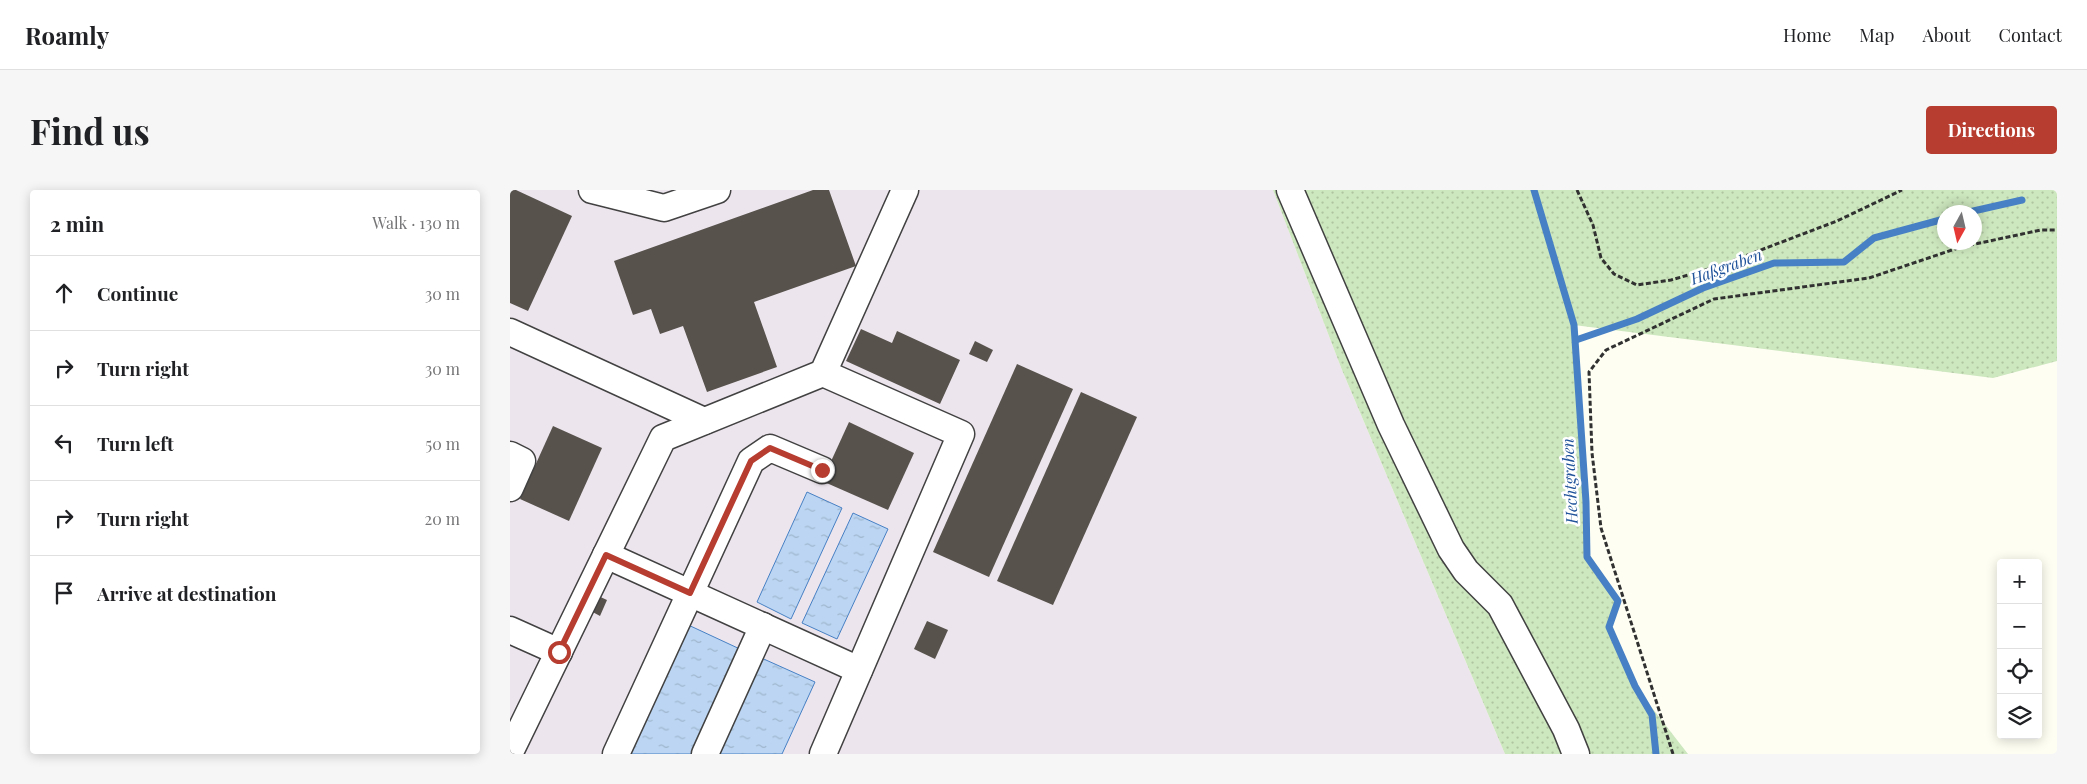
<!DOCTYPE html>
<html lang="en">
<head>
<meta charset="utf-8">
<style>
	body { margin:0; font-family:"Playfair Display",serif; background:#f6f6f6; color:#202124 }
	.controls { position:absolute; right:15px; bottom:15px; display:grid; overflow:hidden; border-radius:5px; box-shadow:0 2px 12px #0003 }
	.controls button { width:45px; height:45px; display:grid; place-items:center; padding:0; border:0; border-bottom:1px solid #e0e0e0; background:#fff; color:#202124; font:25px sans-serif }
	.compass { position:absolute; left:1427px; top:15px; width:45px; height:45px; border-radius:50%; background:#fff; box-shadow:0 2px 12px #0003; rotate:188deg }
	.stop { position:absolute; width:15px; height:15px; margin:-11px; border:4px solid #b73d30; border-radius:50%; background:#fff }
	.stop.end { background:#b73d30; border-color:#fff; box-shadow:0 1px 5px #0008 }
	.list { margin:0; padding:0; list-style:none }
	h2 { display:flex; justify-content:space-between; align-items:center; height:65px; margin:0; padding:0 20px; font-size:21px }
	h2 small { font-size:16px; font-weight:400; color:#757577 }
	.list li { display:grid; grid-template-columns:32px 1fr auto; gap:15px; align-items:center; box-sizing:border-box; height:75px; padding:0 20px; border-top:1px solid #e0e0e0 }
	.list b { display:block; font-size:19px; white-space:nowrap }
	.list em { font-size:16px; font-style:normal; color:#757577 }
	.icon { flex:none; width:28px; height:28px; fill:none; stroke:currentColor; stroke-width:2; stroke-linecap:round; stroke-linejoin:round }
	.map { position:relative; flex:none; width:1547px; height:564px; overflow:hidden; border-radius:5px }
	header { display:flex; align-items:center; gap:30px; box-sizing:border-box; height:70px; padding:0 25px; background:#fff; border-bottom:1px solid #e0e0e0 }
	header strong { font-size:24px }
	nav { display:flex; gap:28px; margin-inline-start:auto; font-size:18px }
	.intro { display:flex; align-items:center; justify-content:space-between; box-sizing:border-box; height:120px; padding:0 30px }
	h1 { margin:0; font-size:35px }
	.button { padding:12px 22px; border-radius:5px; background:#b73d30; color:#fff; font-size:18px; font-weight:700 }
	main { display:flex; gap:30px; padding:0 30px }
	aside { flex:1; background:#fff; border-radius:5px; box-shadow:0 2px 12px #0003 }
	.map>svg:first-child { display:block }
	.industrial { fill:#ede5ed }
	.grass { fill:url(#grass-dots); fill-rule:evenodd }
	.water { fill:url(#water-ripples); stroke:#4780c4 }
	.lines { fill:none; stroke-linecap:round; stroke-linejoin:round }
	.stream { stroke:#4780c4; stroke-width:7 }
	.building { fill:#57524c }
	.minor-casing { stroke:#424242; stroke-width:29 }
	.path { stroke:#313131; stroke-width:3; stroke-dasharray:5 2.5; stroke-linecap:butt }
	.minor { stroke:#fff; stroke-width:26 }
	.route { stroke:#b73d30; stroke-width:6 }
	.labels { text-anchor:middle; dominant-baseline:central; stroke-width:5; stroke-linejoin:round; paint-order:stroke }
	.water-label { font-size:16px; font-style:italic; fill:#20539a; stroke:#fff }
</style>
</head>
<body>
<header>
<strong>Roamly</strong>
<nav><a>Home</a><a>Map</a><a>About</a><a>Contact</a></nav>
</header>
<div class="intro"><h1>Find us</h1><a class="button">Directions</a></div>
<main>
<aside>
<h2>2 min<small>Walk · 130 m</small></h2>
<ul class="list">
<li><svg class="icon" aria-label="ahead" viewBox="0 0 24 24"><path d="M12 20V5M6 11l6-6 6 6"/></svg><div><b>Continue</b></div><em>30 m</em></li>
<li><svg class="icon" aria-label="right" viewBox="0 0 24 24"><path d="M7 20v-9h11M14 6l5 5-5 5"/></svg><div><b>Turn right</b></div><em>30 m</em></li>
<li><svg class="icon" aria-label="left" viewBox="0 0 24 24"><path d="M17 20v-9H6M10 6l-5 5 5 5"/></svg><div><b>Turn left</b></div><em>50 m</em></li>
<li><svg class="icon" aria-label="right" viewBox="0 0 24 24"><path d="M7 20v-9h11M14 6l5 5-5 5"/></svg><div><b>Turn right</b></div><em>20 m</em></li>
<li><svg class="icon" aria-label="arrive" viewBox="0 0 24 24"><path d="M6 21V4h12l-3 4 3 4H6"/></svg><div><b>Arrive at destination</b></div></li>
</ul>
</aside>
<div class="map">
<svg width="1547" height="564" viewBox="0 0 1547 564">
	<defs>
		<pattern id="grass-dots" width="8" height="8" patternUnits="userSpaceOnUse" patternTransform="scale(1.25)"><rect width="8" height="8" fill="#cde7be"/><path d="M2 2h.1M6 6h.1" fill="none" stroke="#afc5a2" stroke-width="1.8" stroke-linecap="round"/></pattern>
		<pattern id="water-ripples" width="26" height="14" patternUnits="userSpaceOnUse" patternTransform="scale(1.25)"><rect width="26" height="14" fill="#bbd5f2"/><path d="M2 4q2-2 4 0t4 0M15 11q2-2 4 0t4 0" fill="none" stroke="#a0b6ce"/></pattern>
	</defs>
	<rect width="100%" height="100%" fill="#fefef3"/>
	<path class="industrial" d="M 0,0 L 763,0 L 832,180 L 995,564 L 0,564 Z"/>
	<path class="grass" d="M 763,0 L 1547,0 L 1547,171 L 1483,188 L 1064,135 L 1076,312 L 1077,367 L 1108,411 L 1099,437 L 1125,496 L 1178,564 L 995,564 L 832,180 ZM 1434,22 L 1464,22 L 1464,52 L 1434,52 Z"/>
	<g class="water">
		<path d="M 297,302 L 332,318 L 281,429 L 247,412 Z"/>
		<path d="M 343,323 L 378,339 L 327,449 L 292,433 Z"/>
		<path d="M 174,433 L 232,460 L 184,564 L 113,564 Z"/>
		<path d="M 247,466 L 305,492 L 272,564 L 201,564 Z"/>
	</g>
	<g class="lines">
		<g class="stream">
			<path d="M 1024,0 L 1064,135 L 1076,312 L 1077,367 L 1108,411 L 1099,437 L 1125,496 L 1142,525 L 1146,564"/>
			<path d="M 1459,22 L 1512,10"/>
			<path d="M 1066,150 L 1127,129 L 1193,98 L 1264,73 L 1334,72 L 1364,48 L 1434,29"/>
		</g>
	</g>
	<g class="building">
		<path d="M 0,0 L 6,0 L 62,26 L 18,121 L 0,113 Z"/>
		<path d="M 303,0 L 319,0 L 346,76 L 244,112 L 267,177 L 197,202 L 173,136 L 150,144 L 141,119 L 123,125 L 104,71 Z"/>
		<path d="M 351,139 L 382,153 L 387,141 L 450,170 L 430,214 L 336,171 Z"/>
		<path d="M 465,151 L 483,160 L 477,172 L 459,164 Z"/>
		<path d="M 507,174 L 563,199 L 479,387 L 423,362 Z"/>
		<path d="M 571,202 L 627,227 L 543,415 L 487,391 Z"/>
		<path d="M 339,232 L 404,263 L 378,320 L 312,291 Z"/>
		<path d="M 43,236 L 92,258 L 59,331 L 10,309 Z"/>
		<path d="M 86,405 L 97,410 L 90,426 L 79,420 Z"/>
		<path d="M 417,431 L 438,440 L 425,469 L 404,459 Z"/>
	</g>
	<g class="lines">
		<defs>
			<g id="minor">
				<path d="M 82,0 L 154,18 L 207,0"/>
				<path d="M 780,0 L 881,235 L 941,359 L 956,381 L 990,415 L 1056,539 L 1066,564"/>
				<path d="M 0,142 L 194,231"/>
				<path d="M 0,265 L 12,271 L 0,298"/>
				<path d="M 96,365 L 349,480"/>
				<path d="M 0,440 L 49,462"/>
				<path d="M 0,562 L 153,248 L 313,183 L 395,0"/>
				<path d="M 106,564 L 241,271 L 260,258 L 312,280"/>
				<path d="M 195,564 L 253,436"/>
				<path d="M 313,564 L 451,244 L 313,183"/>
			</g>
		</defs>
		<use href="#minor" class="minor-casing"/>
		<g class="path">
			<path d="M 1067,0 L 1083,35 L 1091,68 L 1104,84 L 1127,95 L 1161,90 L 1206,77 L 1327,31 L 1392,0"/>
			<path d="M 1163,564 L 1091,338 L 1082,263 L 1079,182 L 1096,160 L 1204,109 L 1359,88 L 1451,57 L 1531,40 L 1547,40"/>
		</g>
		<use href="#minor" class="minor"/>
	</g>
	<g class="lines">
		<path class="route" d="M 49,462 L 96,365 L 180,403 L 241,271 L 260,258 L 312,280"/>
	</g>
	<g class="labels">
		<g class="water-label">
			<text transform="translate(1216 76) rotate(-20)">Haßgraben</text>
			<text transform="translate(1059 291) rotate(-93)">Hechtgraben</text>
		</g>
	</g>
</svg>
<div class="controls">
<button>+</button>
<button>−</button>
<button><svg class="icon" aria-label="locate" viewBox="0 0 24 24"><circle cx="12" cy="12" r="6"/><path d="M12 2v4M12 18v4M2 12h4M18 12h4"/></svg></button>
<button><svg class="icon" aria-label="layers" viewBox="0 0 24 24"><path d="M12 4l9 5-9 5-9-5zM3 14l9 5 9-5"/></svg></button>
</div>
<svg class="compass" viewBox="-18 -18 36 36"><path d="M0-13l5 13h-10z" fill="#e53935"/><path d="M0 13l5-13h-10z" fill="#757577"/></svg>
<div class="stop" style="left:49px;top:462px"></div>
<div class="stop end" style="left:312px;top:280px"></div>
</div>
</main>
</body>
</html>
